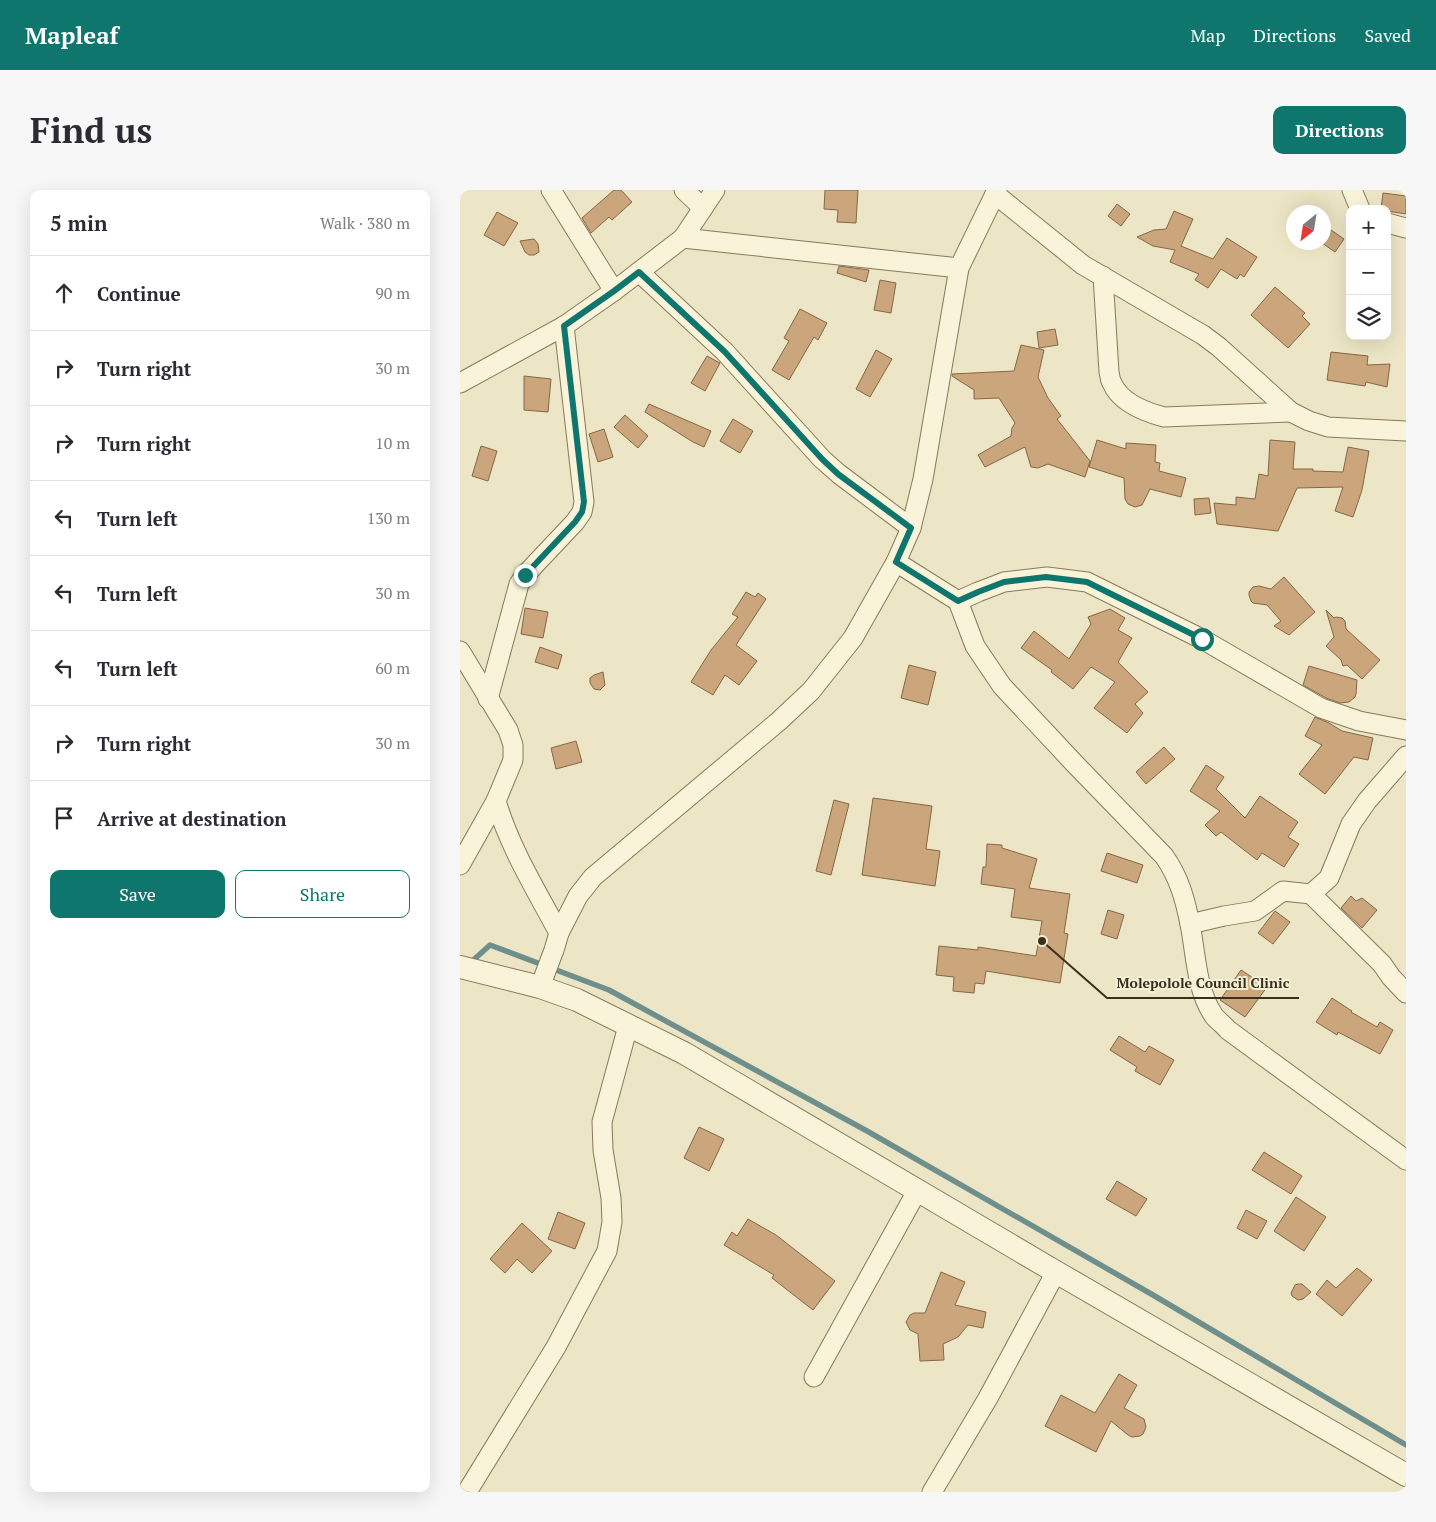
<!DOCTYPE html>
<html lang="en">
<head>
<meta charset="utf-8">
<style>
	body { margin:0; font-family:"PT Serif",serif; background:#f7f7f7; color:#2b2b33 }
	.controls { position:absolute; right:15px; top:15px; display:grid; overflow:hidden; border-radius:10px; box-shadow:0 5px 20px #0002 }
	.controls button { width:45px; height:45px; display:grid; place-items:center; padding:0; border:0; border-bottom:1px solid #e1e1e2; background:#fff; color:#2b2b33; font:25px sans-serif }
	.compass { position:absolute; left:826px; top:15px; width:45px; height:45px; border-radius:50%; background:#fff; box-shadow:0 5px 20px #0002; rotate:210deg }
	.stop { position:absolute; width:15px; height:15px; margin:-11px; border:4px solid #0f766e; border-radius:50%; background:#fff }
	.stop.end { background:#0f766e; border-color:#fff; box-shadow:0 1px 5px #0008 }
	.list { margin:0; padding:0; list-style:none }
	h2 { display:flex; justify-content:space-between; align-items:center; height:65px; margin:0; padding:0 20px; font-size:21px }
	h2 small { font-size:16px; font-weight:400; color:#7c7c81 }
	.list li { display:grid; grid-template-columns:32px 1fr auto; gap:15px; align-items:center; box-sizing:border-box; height:75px; padding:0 20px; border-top:1px solid #e1e1e2 }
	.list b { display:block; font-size:19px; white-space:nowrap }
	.list em { font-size:16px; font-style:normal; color:#7c7c81 }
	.actions { display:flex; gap:10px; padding:15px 20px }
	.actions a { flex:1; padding:11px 0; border:1px solid #0f766e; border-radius:10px; text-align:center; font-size:18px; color:#0f766e }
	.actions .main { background:#0f766e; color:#fff }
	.icon { flex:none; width:28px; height:28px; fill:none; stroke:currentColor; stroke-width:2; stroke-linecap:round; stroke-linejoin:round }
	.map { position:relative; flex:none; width:946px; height:1302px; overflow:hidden; border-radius:10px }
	header { display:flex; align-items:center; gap:30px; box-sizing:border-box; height:70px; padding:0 25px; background:#0f766e; color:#fff }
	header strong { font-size:24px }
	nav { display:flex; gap:28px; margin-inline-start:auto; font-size:18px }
	.intro { display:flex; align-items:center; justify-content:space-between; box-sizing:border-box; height:120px; padding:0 30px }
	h1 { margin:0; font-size:35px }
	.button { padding:12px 22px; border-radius:10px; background:#0f766e; color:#fff; font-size:18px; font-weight:700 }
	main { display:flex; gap:30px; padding:0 30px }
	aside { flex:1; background:#fff; border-radius:10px; box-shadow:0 5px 20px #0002 }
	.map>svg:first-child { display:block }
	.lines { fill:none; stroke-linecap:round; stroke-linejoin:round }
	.stream { stroke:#6e8f8b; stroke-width:5.5 }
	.building { fill:#cba67d; stroke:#876642 }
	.minor-casing { stroke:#88795c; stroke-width:21 }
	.tertiary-casing { stroke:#88795c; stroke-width:24 }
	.minor { stroke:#f8f3d9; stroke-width:19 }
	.tertiary { stroke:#f8f3d9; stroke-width:22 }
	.route { stroke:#0f766e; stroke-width:6 }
	.leader { fill:none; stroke:#392f1f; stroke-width:2 }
	.callout-dot { fill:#392f1f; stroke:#f5f0d5; stroke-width:2 }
	.callout-label { font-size:14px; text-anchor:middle; font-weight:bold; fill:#392f1f; stroke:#f5f0d5; stroke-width:4; stroke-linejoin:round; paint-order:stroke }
</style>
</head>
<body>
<header>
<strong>Mapleaf</strong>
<nav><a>Map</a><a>Directions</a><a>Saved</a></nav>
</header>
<div class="intro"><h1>Find us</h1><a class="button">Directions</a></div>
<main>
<aside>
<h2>5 min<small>Walk · 380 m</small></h2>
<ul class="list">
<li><svg class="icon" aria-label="ahead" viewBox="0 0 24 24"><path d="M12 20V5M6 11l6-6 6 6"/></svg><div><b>Continue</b></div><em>90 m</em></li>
<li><svg class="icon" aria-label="right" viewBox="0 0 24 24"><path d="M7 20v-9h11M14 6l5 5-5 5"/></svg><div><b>Turn right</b></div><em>30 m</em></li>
<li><svg class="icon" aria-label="right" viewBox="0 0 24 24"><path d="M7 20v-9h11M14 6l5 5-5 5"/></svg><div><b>Turn right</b></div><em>10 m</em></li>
<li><svg class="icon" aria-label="left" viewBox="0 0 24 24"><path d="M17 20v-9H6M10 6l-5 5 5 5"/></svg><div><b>Turn left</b></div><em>130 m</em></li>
<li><svg class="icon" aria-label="left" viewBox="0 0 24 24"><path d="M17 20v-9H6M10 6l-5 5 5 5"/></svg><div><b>Turn left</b></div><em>30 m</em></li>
<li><svg class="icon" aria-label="left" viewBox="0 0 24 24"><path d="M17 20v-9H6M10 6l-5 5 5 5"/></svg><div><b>Turn left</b></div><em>60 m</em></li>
<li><svg class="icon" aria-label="right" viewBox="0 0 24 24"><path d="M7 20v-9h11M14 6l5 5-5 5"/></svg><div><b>Turn right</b></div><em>30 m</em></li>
<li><svg class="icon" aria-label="arrive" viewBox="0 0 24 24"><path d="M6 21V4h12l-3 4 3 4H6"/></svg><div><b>Arrive at destination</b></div></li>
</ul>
<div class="actions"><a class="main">Save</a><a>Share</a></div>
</aside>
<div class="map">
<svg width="946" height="1302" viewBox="0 0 946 1302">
	<rect width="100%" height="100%" fill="#ede6c6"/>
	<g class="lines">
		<path class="stream" d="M 9,774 L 30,755 L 149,800 L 407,941 L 693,1105 L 946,1255"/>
	</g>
	<g class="building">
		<path d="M 154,0 L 161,0 L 172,12 L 152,30 L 149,27 L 131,43 L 122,28 Z"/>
		<path d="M 365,0 L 398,0 L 396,33 L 377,32 L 378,20 L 364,19 Z"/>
		<path d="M 923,3 L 946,6 L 946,24 L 927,21 L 927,19 L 921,19 Z"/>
		<path d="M 657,14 L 670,24 L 661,36 L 648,26 Z"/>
		<path d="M 714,21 L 733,29 L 721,56 L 753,69 L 767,48 L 797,67 L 784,87 L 780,84 L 777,89 L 761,79 L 748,98 L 735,90 L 739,84 L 710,72 L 715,60 L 693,56 L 677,47 L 694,40 L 706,39 Z"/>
		<path d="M 37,22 L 58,33 L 44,56 L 24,45 Z"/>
		<path d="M 871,40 L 884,49 L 875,62 L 862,53 Z"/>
		<path d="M 74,49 L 78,54 L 79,62 L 74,65 L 69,65 L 65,62 L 60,51 Z"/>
		<path d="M 379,76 L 409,80 L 406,92 L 377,83 Z"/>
		<path d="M 420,90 L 436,93 L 431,123 L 414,120 Z"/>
		<path d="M 815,97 L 845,123 L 842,126 L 850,134 L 828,158 L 791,125 Z"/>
		<path d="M 340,119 L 367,133 L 358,150 L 354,147 L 329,190 L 312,180 L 329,151 L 324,148 Z"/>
		<path d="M 595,139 L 598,155 L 579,158 L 577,142 Z"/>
		<path d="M 561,155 L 584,160 L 578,187 L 588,208 L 601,226 L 597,229 L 630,271 L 625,287 L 588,274 L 578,278 L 571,277 L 565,257 L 525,277 L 518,265 L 551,246 L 552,238 L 555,233 L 539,208 L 514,209 L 514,200 L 492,186 L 492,184 L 554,181 Z"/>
		<path d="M 416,160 L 432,169 L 410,207 L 396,199 Z"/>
		<path d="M 871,162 L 908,166 L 907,175 L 930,174 L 927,197 L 906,192 L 905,196 L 867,190 Z"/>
		<path d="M 247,166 L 260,173 L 245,201 L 231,193 Z"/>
		<path d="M 64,186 L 91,189 L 88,222 L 64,220 Z"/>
		<path d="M 189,214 L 251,241 L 244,257 L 233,252 L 185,222 Z"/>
		<path d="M 165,225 L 188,246 L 178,258 L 154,237 Z"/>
		<path d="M 273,229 L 293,241 L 280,263 L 260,251 Z"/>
		<path d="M 144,239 L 153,267 L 138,272 L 129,244 Z"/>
		<path d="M 637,250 L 666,259 L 666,253 L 696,255 L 695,272 L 700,273 L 699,281 L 726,288 L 721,307 L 690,299 L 682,315 L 675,317 L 668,314 L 665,309 L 664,288 L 629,277 Z"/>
		<path d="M 810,250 L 835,252 L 833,279 L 853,279 L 853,281 L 883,282 L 888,257 L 909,261 L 902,300 L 893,327 L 875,321 L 883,297 L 837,298 L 818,341 L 757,334 L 754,313 L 776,315 L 776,307 L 795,309 L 799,284 L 808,286 Z"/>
		<path d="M 21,256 L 37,261 L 28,291 L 12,286 Z"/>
		<path d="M 749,308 L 751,323 L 735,325 L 734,309 Z"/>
		<path d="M 824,387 L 855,422 L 829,445 L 814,436 L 821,431 L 807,415 L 793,413 L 791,411 L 789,405 L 789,402 L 793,397 L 799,396 L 811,399 Z"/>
		<path d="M 286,402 L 295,407 L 298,403 L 306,409 L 276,455 L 297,471 L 279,495 L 265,485 L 253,505 L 231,492 L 251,460 L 278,427 L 272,424 Z"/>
		<path d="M 65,418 L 88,422 L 83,448 L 61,444 Z"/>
		<path d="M 650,419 L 665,428 L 658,440 L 672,448 L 658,472 L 688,502 L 675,514 L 683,523 L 667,543 L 634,518 L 655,492 L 631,477 L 613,499 L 591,482 L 592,480 L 561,458 L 574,441 L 609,469 L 631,434 L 628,427 Z"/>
		<path d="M 866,420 L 874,428 L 876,427 L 882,428 L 885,431 L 886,439 L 920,470 L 902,489 L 887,475 L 883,476 L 881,470 L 866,456 L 874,447 Z"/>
		<path d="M 80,457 L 102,465 L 98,479 L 75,472 Z"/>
		<path d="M 449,475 L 476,482 L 468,515 L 441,508 Z"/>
		<path d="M 849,476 L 897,490 L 896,504 L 895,507 L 889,512 L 880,513 L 866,508 L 843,495 Z"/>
		<path d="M 143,482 L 145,495 L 140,500 L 134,499 L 130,493 L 130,488 L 134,485 Z"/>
		<path d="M 855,527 L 869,533 L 882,541 L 913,548 L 908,570 L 894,567 L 865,604 L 839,584 L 862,555 L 845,546 Z"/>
		<path d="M 116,551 L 122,572 L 96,579 L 91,558 Z"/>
		<path d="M 704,557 L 715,569 L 686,594 L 676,582 Z"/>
		<path d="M 746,575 L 764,587 L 756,599 L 785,628 L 800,606 L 838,632 L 828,647 L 839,654 L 824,677 L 802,663 L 797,670 L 761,642 L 756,646 L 745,635 L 760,621 L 730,601 Z"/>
		<path d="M 413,608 L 472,616 L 466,659 L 480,661 L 475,696 L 402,685 Z"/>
		<path d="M 374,610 L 389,614 L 371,685 L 356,681 Z"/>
		<path d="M 527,654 L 542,655 L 542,658 L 577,669 L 569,698 L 610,704 L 604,743 L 608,744 L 600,793 L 526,781 L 524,794 L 515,793 L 514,803 L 493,801 L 494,787 L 476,785 L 479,756 L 518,760 L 518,757 L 576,766 L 582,731 L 551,727 L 555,699 L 521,694 L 523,677 L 526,677 Z"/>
		<path d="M 647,663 L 683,675 L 677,693 L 641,681 Z"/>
		<path d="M 891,706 L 896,711 L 902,708 L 917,720 L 902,738 L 881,718 Z"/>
		<path d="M 648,720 L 664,725 L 657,749 L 641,744 Z"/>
		<path d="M 815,721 L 830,732 L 813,754 L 798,743 Z"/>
		<path d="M 781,780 L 807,797 L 785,827 L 760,810 Z"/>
		<path d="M 872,808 L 892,821 L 891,822 L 917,837 L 920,832 L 933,840 L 920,864 L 878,842 L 877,845 L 856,832 Z"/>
		<path d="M 659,846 L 685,862 L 689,856 L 714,870 L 700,895 L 675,881 L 677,877 L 650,860 Z"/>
		<path d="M 239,937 L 264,949 L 249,981 L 224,968 Z"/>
		<path d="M 804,962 L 842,986 L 831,1004 L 792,980 Z"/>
		<path d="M 657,991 L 687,1009 L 676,1026 L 646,1009 Z"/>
		<path d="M 836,1007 L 866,1027 L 844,1061 L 814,1041 Z"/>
		<path d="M 786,1020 L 807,1031 L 797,1049 L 777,1038 Z"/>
		<path d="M 98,1022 L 125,1033 L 115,1059 L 88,1049 Z"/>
		<path d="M 288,1029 L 316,1045 L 375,1091 L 353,1120 L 312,1088 L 314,1085 L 264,1055 L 272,1042 L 277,1046 Z"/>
		<path d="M 62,1033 L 92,1061 L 72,1083 L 57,1069 L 45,1083 L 30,1069 Z"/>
		<path d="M 897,1078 L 912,1090 L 882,1126 L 856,1104 L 867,1090 L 876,1098 Z"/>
		<path d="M 481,1082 L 505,1092 L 495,1115 L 526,1122 L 523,1138 L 508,1135 L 498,1147 L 483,1154 L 484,1170 L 460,1171 L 458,1144 L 450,1140 L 446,1132 L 450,1125 L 454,1123 L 465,1123 Z"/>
		<path d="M 838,1094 L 842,1094 L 851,1102 L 843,1109 L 838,1110 L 832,1106 L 831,1103 L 835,1095 Z"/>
		<path d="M 659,1184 L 677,1195 L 664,1218 L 684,1229 L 686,1237 L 683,1244 L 680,1246 L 672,1247 L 668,1245 L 651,1231 L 636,1262 L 585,1236 L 601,1205 L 635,1223 Z"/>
	</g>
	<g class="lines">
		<defs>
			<g id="minor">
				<path d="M 91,0 L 154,101"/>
				<path d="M 224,0 L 243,18"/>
				<path d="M 892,0 L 900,19"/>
				<path d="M 535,4 L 623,75 L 743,145 L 759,157 L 831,222 L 849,231 L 868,237 L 946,241"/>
				<path d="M 927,33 L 946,38"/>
				<path d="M 223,48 L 255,0"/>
				<path d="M 179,82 L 265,162 L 362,269 L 379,284 L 451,338"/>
				<path d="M 643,86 L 649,182 C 650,186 650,190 652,193 C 660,212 685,222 704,227 L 831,222"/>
				<path d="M 0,193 L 104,136 L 154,101 L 223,48 L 499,78"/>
				<path d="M 436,372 L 498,411 L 515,456 L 542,496 L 614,573 L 704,666 C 719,687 725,709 730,734 C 736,764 736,800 754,826 C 758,831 764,835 768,840 L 946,970"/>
				<path d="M 498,411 L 518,402 L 544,392 L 587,387 L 627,392 L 742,449 L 861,518 L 899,531 L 946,540"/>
				<path d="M 0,461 L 48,540 L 53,555 L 53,570 L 36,611 C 50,658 76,700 99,743"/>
				<path d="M 28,509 L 59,394 L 65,385 L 115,332 L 122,322 L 124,312 L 104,136"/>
				<path d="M 0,675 L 36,611"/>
				<path d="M 851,704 L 922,774 L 931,787 L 946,803"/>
				<path d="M 730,734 L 764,726 L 795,721 L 823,701 L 851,704 L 869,688 L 891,634 L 907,611 L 946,566"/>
				<path d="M 80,797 L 94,760 L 99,743 L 118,706 L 133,687 L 319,531 L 351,501 L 393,448 L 436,372 L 451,338 L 463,289 L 499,78 L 537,0"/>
				<path d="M 354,1187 L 457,1001"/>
				<path d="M 7,1302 L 96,1157 L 147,1061 L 152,1032 L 151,1008 L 143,960 L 142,932 L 168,836"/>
				<path d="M 472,1302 L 528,1208 L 596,1082"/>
			</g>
			<path id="tertiary" d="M 0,777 L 80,797 L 117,810 L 224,863 L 596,1082 L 946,1285"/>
		</defs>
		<use href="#minor" class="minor-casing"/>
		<use href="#tertiary" class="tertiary-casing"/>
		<use href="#minor" class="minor"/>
		<use href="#tertiary" class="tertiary"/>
	</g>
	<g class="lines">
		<path class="route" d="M 65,385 L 115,332 L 122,322 L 124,312 L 104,136 L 154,101 L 179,82 L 265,162 L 362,269 L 378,284 L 451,338 L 436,372 L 498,411 L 518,402 L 544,392 L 586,387 L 627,392 L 742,449"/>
	</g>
	<path class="leader" d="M582 751L647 808H839"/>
	<circle class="callout-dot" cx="582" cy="751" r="5"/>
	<g class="callout-label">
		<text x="743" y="798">Molepolole Council Clinic</text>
	</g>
</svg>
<div class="controls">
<button>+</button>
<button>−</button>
<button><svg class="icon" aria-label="layers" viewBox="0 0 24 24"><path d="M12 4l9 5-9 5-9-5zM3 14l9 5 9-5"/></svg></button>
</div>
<svg class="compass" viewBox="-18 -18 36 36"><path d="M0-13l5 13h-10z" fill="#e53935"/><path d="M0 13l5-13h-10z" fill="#7c7c81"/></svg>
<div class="stop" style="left:742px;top:449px"></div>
<div class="stop end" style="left:65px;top:385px"></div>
</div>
</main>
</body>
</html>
